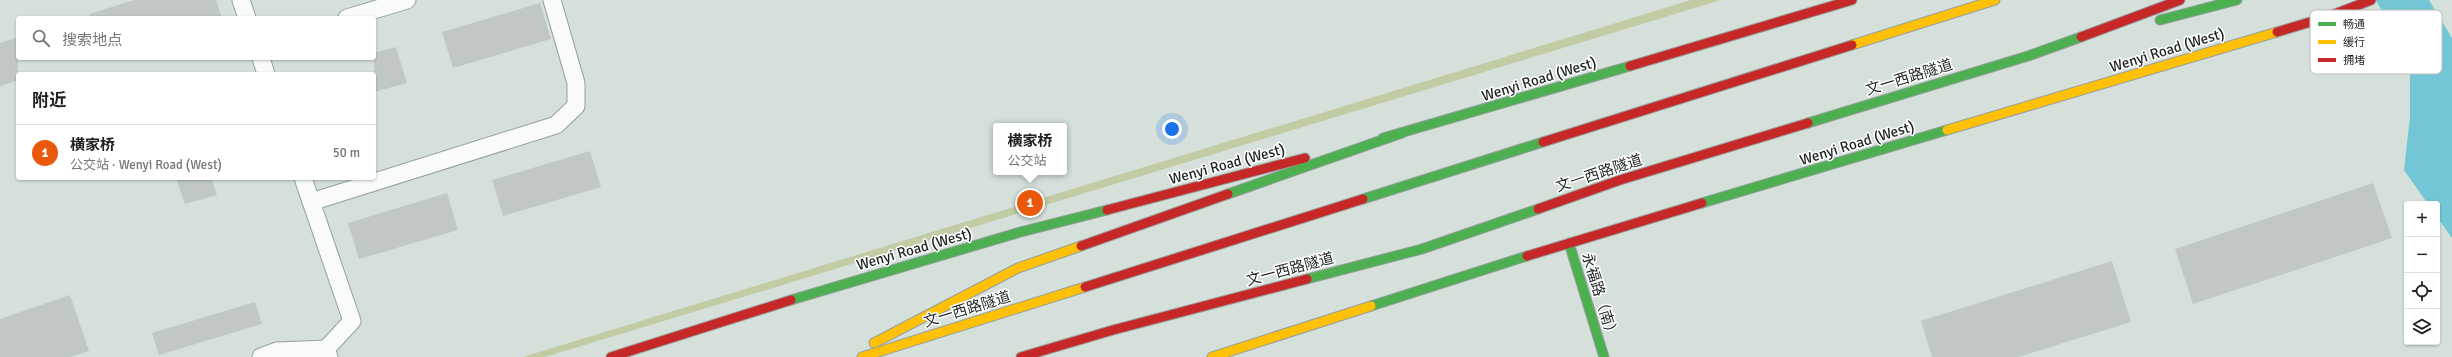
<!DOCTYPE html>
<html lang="zh">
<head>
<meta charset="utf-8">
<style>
	body { margin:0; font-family:Signika,"Noto Sans SC",sans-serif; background:#f6f6f6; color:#222 }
	.controls { position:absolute; right:12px; bottom:12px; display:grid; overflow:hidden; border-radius:4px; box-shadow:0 1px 3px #0004 }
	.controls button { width:36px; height:36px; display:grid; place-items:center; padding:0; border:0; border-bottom:1px solid #e0e0e0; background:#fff; color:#222; font:20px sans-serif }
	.you { position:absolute; left:1172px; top:129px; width:14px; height:14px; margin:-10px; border:3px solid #fff; border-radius:50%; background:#1a73e8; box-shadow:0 0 0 6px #1a73e833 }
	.badge { display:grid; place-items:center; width:26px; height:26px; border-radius:50%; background:#ea580c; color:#fff; font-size:13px; font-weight:700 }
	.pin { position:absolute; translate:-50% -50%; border:2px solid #fff; box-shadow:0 1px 4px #0006 }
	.popup { position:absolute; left:993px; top:123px; width:74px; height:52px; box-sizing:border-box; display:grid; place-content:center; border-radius:4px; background:#fff; filter:drop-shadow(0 1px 3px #0005); font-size:13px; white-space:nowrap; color:#767676 }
	.popup b { font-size:15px; color:#222 }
	.popup::after { content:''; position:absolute; left:50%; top:100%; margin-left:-8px; border:8px solid transparent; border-top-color:#fff }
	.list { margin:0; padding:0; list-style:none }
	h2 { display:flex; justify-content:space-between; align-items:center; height:52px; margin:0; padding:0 16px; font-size:17px }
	h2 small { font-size:13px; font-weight:400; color:#767676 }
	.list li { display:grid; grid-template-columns:26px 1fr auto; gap:12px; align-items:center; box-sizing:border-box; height:56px; padding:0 16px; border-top:1px solid #e0e0e0 }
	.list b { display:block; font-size:15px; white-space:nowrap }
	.list p { margin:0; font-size:13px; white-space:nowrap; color:#767676 }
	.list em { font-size:13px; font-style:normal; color:#767676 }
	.icon { flex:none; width:22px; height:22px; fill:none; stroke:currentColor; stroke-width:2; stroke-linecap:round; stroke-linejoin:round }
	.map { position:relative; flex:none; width:2452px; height:357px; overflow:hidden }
	.search { position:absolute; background:#fff; box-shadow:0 1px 3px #0004; left:16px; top:16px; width:360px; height:44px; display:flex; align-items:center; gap:10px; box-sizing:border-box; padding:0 14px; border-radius:4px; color:#767676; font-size:15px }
	.panel { position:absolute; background:#fff; box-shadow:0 1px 3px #0004; left:16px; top:72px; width:360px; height:108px; border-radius:4px }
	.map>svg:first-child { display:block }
	.green { fill:#c1cca5 }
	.water { fill:#73c6d5 }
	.building { fill:#c1c8c3 }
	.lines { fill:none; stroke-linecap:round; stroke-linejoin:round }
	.street-casing { stroke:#979f9c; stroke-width:19 }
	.fast-casing { stroke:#979f9c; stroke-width:11 }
	.slow-casing { stroke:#979f9c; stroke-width:11 }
	.jam-casing { stroke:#979f9c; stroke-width:11 }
	.street { stroke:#f9fafa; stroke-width:17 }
	.fast { stroke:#4caf50; stroke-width:9 }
	.slow { stroke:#ffc107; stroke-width:9 }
	.jam { stroke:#c62828; stroke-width:9 }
	.labels { text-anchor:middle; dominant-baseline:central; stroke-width:3; stroke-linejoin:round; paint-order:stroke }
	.street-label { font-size:15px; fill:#1f2622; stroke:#fff }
	.key { fill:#fff; stroke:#bcbebd; stroke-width:1 }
	.key-label { font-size:11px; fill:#1f2622 }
</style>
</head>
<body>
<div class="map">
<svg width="2452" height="357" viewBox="0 0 2452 357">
	<rect width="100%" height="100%" fill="#d5e0db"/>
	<path class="green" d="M 1691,0 L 1721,0 L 545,357 L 523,357 Z"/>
	<path class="water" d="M 2376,0 L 2429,0 L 2452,38 L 2452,238 L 2437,217 L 2437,204 L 2428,204 L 2404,170 L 2410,117 L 2410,66 Z"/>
	<g class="building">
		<path d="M 134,0 L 216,0 L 222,18 L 90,18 L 89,14 Z"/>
		<path d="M 540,3 L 551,39 L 453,68 L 442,32 Z"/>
		<path d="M 18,37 L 18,80 L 0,86 L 0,43 Z"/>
		<path d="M 396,47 L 407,83 L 374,92 L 374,53 Z"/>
		<path d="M 590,151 L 601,187 L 503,216 L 492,180 Z"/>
		<path d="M 176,178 L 211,178 L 217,195 L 185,204 Z"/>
		<path d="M 2373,183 L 2392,238 L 2193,304 L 2175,249 Z"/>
		<path d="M 447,193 L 458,230 L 359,259 L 348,223 Z"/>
		<path d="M 2112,261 L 2131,322 L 2018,357 L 1932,357 L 1921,321 Z"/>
		<path d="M 70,295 L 89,351 L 70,357 L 0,357 L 0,319 Z"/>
		<path d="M 255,302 L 262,324 L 159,355 L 152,333 Z"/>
	</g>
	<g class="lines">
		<defs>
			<g id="street">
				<path d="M 241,0 L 247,18"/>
				<path d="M 347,18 L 407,0"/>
				<path d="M 261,58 L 266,74"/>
				<path d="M 303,178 L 352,321 L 326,349"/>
				<path d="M 311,202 L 556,125 L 576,106 L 576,83 L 552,0"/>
				<path d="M 261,357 L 277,351 L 326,349 L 329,357"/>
			</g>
			<g id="fast">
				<path d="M 2160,20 L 2237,0"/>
				<path d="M 1808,123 L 2028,56 L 2081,37"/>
				<path d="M 1383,138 L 1630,66"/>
				<path d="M 1228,194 L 1402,133"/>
				<path d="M 1363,199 L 1543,142"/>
				<path d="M 1702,203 L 1947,130"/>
				<path d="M 1569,243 L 1604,357"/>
				<path d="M 1307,279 L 1422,249 L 1538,209"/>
				<path d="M 791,300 L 1017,233 L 1107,210"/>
				<path d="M 1371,306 L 1527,256"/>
			</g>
			<g id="slow">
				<path d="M 1852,45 L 1995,0"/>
				<path d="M 1947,130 L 2277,32"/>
				<path d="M 874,343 L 1018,268 L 1081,246"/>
				<path d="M 862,357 L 1085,287"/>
				<path d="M 1212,357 L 1371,306"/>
			</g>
			<g id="jam">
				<path d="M 2277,32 L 2327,17 L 2371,0"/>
				<path d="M 2081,37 L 2180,0"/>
				<path d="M 1630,66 L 1852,0"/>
				<path d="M 1543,142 L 1852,45"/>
				<path d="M 1538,209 L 1620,180 L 1808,123"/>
				<path d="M 1107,210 L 1305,158"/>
				<path d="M 1081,246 L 1228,194"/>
				<path d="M 1527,256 L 1702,203"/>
				<path d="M 1085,287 L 1363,199"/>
				<path d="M 611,357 L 791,300"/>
				<path d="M 1021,357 L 1113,330 L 1307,279"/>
			</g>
		</defs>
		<use href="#street" class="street-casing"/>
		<use href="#fast" class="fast-casing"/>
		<use href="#slow" class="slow-casing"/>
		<use href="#jam" class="jam-casing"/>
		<use href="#street" class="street"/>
		<use href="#fast" class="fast"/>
		<use href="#slow" class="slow"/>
		<use href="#jam" class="jam"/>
	</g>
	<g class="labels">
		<g class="street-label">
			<text transform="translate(2167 50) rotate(-17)">Wenyi Road (West)</text>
			<text transform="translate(1909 77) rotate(-17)">文一西路隧道</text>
			<text transform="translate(1539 79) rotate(-17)">Wenyi Road (West)</text>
			<text transform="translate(1857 143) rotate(-17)">Wenyi Road (West)</text>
			<text transform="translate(1227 164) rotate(-15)">Wenyi Road (West)</text>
			<text transform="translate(1599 173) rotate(-18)">文一西路隧道</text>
			<text transform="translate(914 249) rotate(-16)">Wenyi Road (West)</text>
			<text transform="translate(1290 269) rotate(-15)">文一西路隧道</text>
			<text transform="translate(1600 296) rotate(73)">永福路（南）</text>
			<text transform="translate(967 309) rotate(-17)">文一西路隧道</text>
		</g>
	</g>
	<rect x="2310" y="10" width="132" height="64" rx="6" class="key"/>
	<rect x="2318" y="22" width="18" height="4" fill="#4caf50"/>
	<rect x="2318" y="40" width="18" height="4" fill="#ffc107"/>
	<rect x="2318" y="58" width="18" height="4" fill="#c62828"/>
	<g class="key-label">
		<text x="2343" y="28">畅通</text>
		<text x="2343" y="46">缓行</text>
		<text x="2343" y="64">拥堵</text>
	</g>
</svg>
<div class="controls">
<button>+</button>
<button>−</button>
<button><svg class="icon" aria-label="locate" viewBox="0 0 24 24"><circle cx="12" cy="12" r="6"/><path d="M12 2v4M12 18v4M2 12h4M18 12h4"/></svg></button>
<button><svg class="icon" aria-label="layers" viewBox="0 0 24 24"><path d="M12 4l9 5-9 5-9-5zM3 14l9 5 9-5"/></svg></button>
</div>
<div class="you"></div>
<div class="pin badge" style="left:1030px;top:203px">1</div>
<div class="popup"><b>横家桥</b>公交站</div>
<div class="search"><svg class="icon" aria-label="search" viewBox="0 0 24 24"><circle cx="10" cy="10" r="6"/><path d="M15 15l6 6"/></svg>搜索地点</div>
<section class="panel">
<h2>附近<small></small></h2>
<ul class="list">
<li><span class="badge">1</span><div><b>横家桥</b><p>公交站 · Wenyi Road (West)</p></div><em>50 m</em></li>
</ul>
</section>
</div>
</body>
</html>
